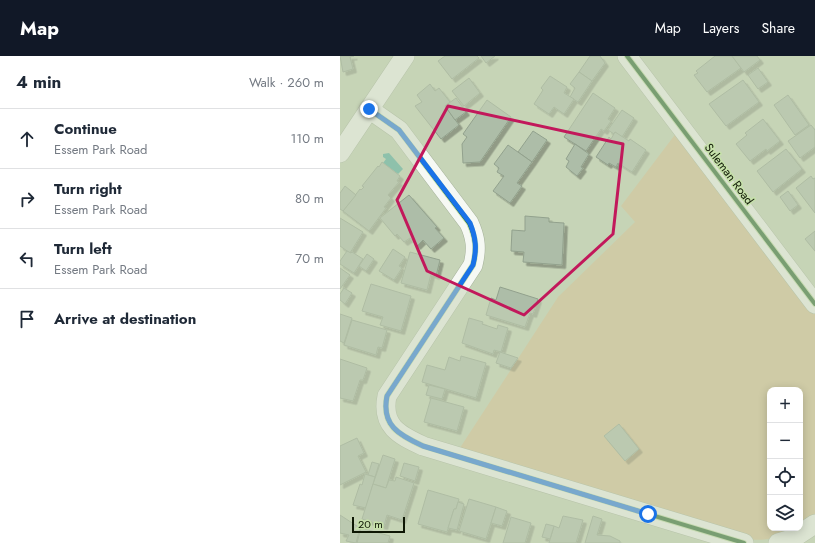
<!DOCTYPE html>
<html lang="en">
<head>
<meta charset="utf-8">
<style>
	body { margin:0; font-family:Jost,sans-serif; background:#f2f2f3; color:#1f2937 }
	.controls { position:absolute; right:12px; bottom:12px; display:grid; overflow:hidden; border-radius:8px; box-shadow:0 2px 10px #0003 }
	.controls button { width:36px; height:36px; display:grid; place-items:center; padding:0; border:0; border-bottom:1px solid #e0e1e3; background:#fff; color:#1f2937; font:20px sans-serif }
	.scale { position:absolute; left:12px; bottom:10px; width:53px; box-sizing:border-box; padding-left:4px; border:2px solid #0e1704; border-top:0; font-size:11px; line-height:14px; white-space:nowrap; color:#0e1704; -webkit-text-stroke:3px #c6e1aa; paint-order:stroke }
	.stop { position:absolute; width:12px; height:12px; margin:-9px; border:3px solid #1a73e8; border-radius:50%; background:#fff }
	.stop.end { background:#1a73e8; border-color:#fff; box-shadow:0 1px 4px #0008 }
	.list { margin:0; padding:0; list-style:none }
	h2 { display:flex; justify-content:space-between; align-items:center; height:52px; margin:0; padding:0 16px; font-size:17px }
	h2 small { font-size:13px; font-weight:400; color:#747a83 }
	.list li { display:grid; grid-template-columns:26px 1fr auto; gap:12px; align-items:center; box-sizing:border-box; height:60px; padding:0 16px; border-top:1px solid #e0e1e3 }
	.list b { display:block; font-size:15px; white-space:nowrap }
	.list p { margin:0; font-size:13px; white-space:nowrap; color:#747a83 }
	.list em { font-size:13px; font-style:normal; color:#747a83 }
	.icon { flex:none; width:22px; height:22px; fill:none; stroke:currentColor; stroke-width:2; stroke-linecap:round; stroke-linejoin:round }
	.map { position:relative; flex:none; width:475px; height:487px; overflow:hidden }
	header { display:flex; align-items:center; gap:24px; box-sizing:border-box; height:56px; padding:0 20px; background:#111827; color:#fff }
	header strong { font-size:19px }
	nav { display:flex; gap:22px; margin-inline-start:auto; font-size:14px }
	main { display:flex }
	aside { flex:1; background:#fff }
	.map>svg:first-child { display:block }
	.green { fill:#d9c293 }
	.water { fill:#4bac9e }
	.building { fill:#adbda8; stroke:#92a18d; filter:url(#shadow) }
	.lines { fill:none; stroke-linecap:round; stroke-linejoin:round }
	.street-casing { stroke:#a5b19a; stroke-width:20 }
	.street { stroke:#f6f9f4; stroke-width:19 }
	.cycleway-casing { stroke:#c6e1aa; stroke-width:6 }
	.cycleway { stroke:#1b5e20; stroke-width:4 }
	.route { stroke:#1a73e8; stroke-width:5 }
	.marked { fill:none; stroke:#c2185b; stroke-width:3; stroke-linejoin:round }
	.labels { text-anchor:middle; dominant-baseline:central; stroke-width:3; stroke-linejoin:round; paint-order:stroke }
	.street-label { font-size:12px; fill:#0e1704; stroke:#c6e1aa }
</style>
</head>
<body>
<header>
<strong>Map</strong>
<nav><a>Map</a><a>Layers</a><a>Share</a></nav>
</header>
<main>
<aside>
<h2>4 min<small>Walk · 260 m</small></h2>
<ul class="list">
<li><svg class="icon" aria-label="ahead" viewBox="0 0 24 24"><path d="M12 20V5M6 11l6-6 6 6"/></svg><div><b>Continue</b><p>Essem Park Road</p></div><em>110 m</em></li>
<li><svg class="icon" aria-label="right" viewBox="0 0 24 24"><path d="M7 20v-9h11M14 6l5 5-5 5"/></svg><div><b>Turn right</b><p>Essem Park Road</p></div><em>80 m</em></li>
<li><svg class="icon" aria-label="left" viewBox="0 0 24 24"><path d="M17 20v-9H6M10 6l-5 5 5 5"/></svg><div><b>Turn left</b><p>Essem Park Road</p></div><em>70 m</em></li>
<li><svg class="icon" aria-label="arrive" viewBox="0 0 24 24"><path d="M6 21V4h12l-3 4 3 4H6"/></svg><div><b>Arrive at destination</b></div></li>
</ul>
</aside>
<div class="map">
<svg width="475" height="487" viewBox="0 0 475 487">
	<defs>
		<filter id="shadow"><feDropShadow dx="3.5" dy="3.5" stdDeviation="0" flood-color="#0004"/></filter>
	</defs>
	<rect width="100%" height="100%" fill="#c6d4b7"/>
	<path class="green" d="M 340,72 L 475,251 L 475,461 L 460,471 L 460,334 L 430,334 L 430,472 L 458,472 C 433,484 424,486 397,482 L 116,398 L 218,241 L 295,166 L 281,150 Z"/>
	<path class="water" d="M 49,97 L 63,113 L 58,118 L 43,107 L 46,103 L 43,101 L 43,98 Z"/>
	<g class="building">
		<path d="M 0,0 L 14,0 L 10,1 L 13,13 L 3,16 Z"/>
		<path d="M 105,0 L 137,0 L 139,2 L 112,23 L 98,5 Z"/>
		<path d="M 141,0 L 155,0 L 146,7 Z"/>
		<path d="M 250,0 L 260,0 L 265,7 L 252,25 L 239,16 Z"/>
		<path d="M 375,0 L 392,0 L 401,12 L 367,36 L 354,19 L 358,17 L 356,15 Z"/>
		<path d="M 392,0 L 417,0 L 420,4 L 404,16 Z"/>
		<path d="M 418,12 L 428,26 L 418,33 L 408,19 Z"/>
		<path d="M 239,16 L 252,25 L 238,46 L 230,41 L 235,32 L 230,28 Z"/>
		<path d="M 210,20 L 227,31 L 224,37 L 234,43 L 224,58 L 214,51 L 209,58 L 194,48 L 203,34 L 201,32 Z"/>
		<path d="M 129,22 L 140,37 L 124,50 L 112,35 Z"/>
		<path d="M 403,24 L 419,46 L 386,70 L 369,48 Z"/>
		<path d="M 90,28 L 95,35 L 99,32 L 110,46 L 105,50 L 119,69 L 101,83 L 75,50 L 82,46 L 77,39 Z"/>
		<path d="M 253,37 L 275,52 L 268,63 L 271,65 L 264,75 L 261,73 L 246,95 L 224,81 Z"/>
		<path d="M 448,39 L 469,69 L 455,79 L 434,49 Z"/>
		<path d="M 116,42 L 126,56 L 115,64 L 105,50 Z"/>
		<path d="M 147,44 L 171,61 L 140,106 L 123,107 L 122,88 L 127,81 L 123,78 Z"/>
		<path d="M 282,54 L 294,62 L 282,81 L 275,76 L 274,78 L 268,74 Z"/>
		<path d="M 423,63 L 440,85 L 427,95 L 426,93 L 410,105 L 396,88 L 407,79 L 405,77 Z"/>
		<path d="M 471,69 L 475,74 L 475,91 L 460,102 L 448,85 Z"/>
		<path d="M 193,75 L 207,84 L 192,106 L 178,96 Z"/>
		<path d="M 275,76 L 289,85 L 290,83 L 306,94 L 292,116 L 278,107 L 276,111 L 269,107 L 268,109 L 256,101 L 269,81 L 271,83 Z"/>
		<path d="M 235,88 L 249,98 L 241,111 L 243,112 L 237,120 L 226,111 L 229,105 L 226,103 Z"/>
		<path d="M 168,89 L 192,106 L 177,127 L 182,130 L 170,147 L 153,135 L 164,120 L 157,116 L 159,112 L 154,108 Z"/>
		<path d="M 446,93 L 462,113 L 433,136 L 417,115 Z"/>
		<path d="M 42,106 L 60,120 L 57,125 L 59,126 L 48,139 L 51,142 L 44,151 L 46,152 L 29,175 L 3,155 L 20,133 L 21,134 L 24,131 L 22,130 L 38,110 L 39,111 Z"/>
		<path d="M 471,120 L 473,123 L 475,122 L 475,157 L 456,132 Z"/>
		<path d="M 5,130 L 16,139 L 3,155 L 0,153 L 0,137 Z"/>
		<path d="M 448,135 L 458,149 L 450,155 L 440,141 Z"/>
		<path d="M 69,139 L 97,171 L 95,172 L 104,182 L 91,193 L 83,184 L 77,190 L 70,182 L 64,186 L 57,178 L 55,180 L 40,162 Z"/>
		<path d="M 185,160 L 209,162 L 209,166 L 224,167 L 222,209 L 183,206 L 184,196 L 171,195 L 172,174 L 185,175 Z"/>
		<path d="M 0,162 L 23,176 L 10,197 L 0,190 Z"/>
		<path d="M 475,175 L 475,195 L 465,183 Z"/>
		<path d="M 53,193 L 65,201 L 59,210 L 62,212 L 54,224 L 39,215 Z"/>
		<path d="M 7,195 L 11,197 L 12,196 L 23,203 L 14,217 L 0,208 L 0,205 Z"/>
		<path d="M 70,196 L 100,204 L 96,220 L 91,218 L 87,234 L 61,227 Z"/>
		<path d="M 27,198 L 34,203 L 26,215 L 19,210 Z"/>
		<path d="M 0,212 L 10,219 L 0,233 Z"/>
		<path d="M 31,228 L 71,240 L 61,275 L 40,269 L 43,261 L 22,255 Z"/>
		<path d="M 160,231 L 198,243 L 193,258 L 190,257 L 185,271 L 146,259 L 151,242 L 156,244 Z"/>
		<path d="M 4,232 L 12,237 L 5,248 L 0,244 L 0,238 Z"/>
		<path d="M 0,258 L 12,262 L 4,287 L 0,285 Z"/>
		<path d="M 129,262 L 143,266 L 142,268 L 157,273 L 158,269 L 168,272 L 161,296 L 154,294 L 153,298 L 122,287 Z"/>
		<path d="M 12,264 L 47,274 L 42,292 L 38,291 L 36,299 L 4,289 Z"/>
		<path d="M 160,296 L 178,302 L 171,312 L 156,307 Z"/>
		<path d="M 121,300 L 146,307 L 136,342 L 82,326 L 87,309 L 105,314 L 109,301 L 120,305 Z"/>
		<path d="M 0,303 L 27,312 L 23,324 L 20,324 L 13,345 L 0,342 Z"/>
		<path d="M 89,329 L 105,333 L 102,343 L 86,339 Z"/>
		<path d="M 91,342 L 124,351 L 117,375 L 84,366 Z"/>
		<path d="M 279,368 L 299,393 L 285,405 L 264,380 Z"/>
		<path d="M 17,382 L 24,397 L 18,400 L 26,416 L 0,429 L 0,390 Z"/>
		<path d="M 43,399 L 55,403 L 46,432 L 33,428 Z"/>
		<path d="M 32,406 L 39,408 L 35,421 L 28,419 Z"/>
		<path d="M 64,407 L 79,411 L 75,425 L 60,420 Z"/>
		<path d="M 25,418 L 35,421 L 26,452 L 13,449 L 20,428 L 22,429 Z"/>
		<path d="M 56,421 L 74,427 L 62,464 L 47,459 L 44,470 L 22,463 L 33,428 L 46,432 L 49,424 L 55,425 Z"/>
		<path d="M 88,434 L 119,443 L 116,453 L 114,453 L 107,476 L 78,468 Z"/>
		<path d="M 129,443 L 156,451 L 146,483 L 119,475 Z"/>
		<path d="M 118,446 L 124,448 L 117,474 L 108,472 L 114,453 L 116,453 Z"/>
		<path d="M 156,451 L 167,455 L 162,470 L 151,467 Z"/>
		<path d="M 0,459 L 20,472 L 16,487 L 6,485 L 9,479 L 0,477 Z"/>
		<path d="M 223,460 L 243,464 L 236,487 L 209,487 L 214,470 L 219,472 Z"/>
		<path d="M 253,460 L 262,463 L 257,479 L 270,480 L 280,485 L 280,487 L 245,487 Z"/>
		<path d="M 171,461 L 191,467 L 185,487 L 163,487 Z"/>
		<path d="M 206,468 L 214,470 L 210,483 L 202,481 Z"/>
		<path d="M 21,472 L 50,480 L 48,487 L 17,487 Z"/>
	</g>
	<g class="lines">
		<defs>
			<g id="street">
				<path d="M 287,0 L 475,248"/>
				<path d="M 29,53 L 59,74 L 129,167 C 136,182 137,193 133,209 L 47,340 C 41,370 59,379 83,390 L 404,487"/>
				<path d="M 0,97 L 65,0"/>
				<path d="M 438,487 L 452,483 L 475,468"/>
			</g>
		</defs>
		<use href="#street" class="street-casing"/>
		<use href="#street" class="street"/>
		<defs>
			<g id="cycleway">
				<path d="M 287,0 L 475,248"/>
				<path d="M 29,53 L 59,74 L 129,167 C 136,182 137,193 133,209 L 47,340 C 41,370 59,379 83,390 L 404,487"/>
			</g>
		</defs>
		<use href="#cycleway" class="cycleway-casing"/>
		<use href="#cycleway" class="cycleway"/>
	</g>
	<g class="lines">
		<path class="route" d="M 29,53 L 59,74 L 130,167 C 136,182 137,193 133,209 L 47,340 C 41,369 59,379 83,390 L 308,458"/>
	</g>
	<path d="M0 0H475V487H0ZM 108,50 L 283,88 L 273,178 L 184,259 L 87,215 L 57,144 Z" fill="#c6d4b7" fill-opacity=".55" fill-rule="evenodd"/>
	<path class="marked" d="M 108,50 L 283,88 L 273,178 L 184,259 L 87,215 L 57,144 Z"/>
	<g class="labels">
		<g class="street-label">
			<text transform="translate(389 118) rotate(53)">Suleman Road</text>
		</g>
	</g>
</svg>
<div class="controls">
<button>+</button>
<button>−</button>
<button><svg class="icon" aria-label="locate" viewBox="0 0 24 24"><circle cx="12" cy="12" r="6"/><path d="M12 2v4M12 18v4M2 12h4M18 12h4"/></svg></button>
<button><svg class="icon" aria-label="layers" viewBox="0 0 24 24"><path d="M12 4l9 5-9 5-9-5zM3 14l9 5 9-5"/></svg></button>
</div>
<div class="scale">20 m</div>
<div class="stop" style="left:308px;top:458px"></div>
<div class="stop end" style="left:29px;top:53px"></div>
</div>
</main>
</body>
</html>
